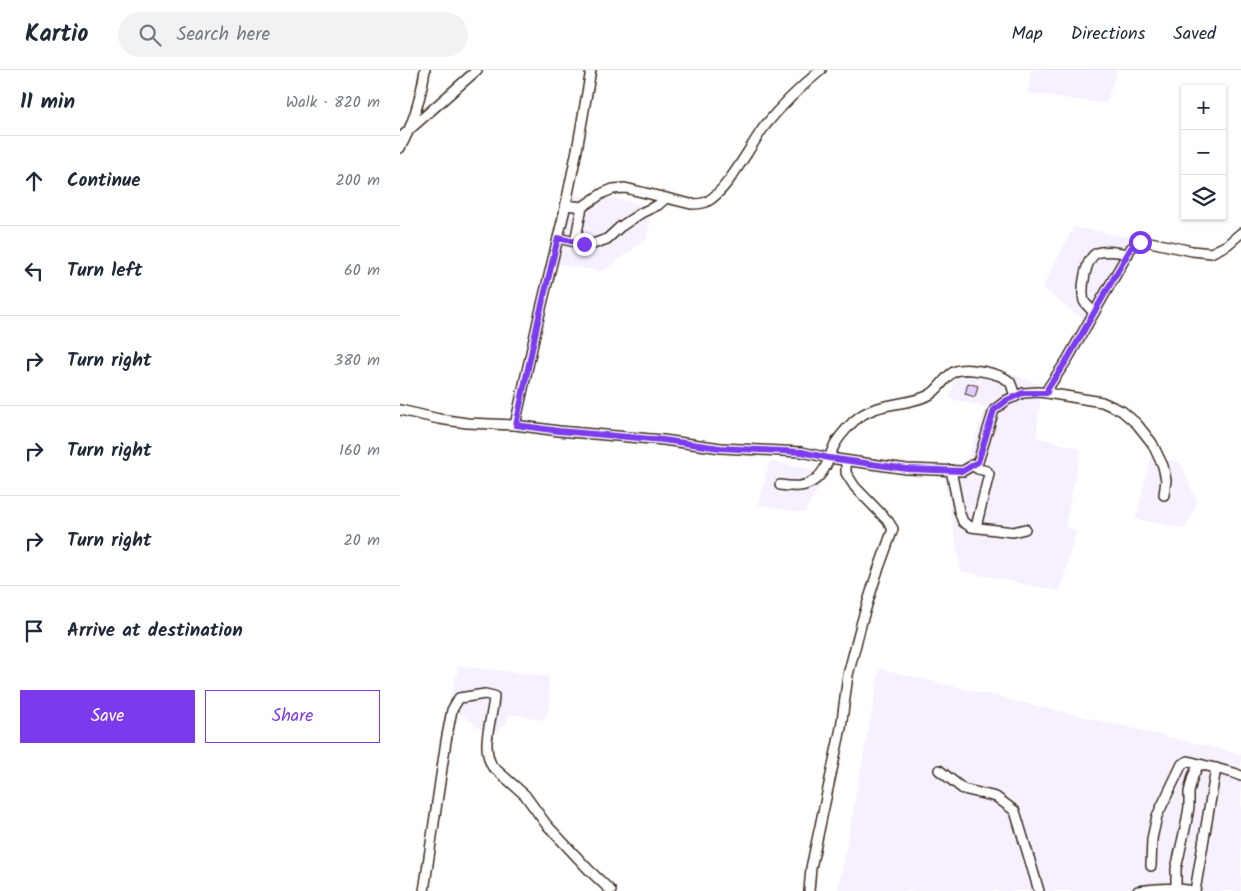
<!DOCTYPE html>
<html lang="en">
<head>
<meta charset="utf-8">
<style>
	body { margin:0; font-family:Kalam,sans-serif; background:#f2f2f3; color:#1f2937 }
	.controls { position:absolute; right:15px; top:15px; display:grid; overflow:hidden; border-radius:0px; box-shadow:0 1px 4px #0004 }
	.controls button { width:45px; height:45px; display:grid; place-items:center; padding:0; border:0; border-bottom:1px solid #e0e1e3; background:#fff; color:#1f2937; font:25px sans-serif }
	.stop { position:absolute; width:15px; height:15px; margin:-11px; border:4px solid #7c3aed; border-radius:50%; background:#fff }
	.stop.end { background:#7c3aed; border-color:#fff; box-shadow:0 1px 5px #0008 }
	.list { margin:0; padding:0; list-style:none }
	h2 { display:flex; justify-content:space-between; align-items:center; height:65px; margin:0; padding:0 20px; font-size:21px }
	h2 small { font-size:16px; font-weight:400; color:#747a83 }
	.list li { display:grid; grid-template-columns:32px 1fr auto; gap:15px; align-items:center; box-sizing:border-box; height:90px; padding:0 20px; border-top:1px solid #e0e1e3 }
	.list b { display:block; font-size:19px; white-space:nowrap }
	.list em { font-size:16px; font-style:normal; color:#747a83 }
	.actions { display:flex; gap:10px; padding:15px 20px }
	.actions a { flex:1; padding:11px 0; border:1px solid #7c3aed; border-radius:0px; text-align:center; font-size:18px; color:#7c3aed }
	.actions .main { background:#7c3aed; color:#fff }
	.icon { flex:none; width:28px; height:28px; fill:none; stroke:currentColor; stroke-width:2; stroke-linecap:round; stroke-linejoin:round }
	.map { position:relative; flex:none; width:841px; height:821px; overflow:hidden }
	header { display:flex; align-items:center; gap:30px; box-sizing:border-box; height:70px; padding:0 25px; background:#fff; border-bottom:1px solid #e0e1e3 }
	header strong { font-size:24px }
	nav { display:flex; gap:28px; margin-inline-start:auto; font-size:18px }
	.search { width:350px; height:45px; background:#f2f2f3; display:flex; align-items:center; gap:12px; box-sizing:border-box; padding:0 18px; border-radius:28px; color:#747a83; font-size:19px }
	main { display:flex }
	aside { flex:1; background:#fff }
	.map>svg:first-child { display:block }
	.built { fill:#f6f0ff }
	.building { fill:#e2cdfe; stroke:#3b2a1e }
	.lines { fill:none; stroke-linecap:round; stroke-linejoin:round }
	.minor-casing { stroke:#3b2a1e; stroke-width:12 }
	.minor { stroke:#fff; stroke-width:9 }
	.route { stroke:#7c3aed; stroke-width:6 }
</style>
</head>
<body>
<header>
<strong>Kartio</strong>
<div class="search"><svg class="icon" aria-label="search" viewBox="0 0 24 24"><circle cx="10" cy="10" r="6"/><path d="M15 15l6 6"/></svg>Search here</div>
<nav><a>Map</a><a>Directions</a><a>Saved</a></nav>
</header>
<main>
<aside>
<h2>11 min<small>Walk · 820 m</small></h2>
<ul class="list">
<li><svg class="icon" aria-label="ahead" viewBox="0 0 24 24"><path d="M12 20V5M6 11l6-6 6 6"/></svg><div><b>Continue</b></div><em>200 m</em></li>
<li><svg class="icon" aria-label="left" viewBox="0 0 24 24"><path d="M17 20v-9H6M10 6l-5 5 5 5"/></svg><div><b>Turn left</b></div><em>60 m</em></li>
<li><svg class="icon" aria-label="right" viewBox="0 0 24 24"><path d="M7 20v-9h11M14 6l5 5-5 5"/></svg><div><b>Turn right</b></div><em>380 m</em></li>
<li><svg class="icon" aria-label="right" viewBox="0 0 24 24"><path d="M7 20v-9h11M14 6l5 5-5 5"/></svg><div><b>Turn right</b></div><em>160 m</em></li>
<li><svg class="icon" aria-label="right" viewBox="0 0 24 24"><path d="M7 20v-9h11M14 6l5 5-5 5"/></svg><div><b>Turn right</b></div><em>20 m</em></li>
<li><svg class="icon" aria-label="arrive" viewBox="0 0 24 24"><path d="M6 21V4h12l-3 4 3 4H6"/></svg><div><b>Arrive at destination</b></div></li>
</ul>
<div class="actions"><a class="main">Save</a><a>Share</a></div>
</aside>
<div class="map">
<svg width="841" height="821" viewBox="0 0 841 821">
	<rect width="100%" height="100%" fill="#fff"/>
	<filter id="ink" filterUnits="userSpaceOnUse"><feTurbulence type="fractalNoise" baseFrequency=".02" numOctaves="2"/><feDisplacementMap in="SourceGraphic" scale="10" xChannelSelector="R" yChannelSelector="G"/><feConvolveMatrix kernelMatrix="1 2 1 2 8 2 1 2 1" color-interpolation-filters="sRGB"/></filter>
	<g filter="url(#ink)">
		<g class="built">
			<path d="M 631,0 L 717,0 L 706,34 L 628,23 Z"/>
			<path d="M 175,125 L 206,127 L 252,136 L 247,169 L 203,201 L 157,194 Z"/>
			<path d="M 674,157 L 735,168 L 686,251 L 642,218 Z"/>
			<path d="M 586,294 L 638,314 L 640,335 L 636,367 L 681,379 L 665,456 L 676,461 L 660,521 L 561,501 L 544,406 L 561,405 L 586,338 L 549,328 L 560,296 Z"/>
			<path d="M 751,386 L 781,393 L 797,433 L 785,459 L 736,449 Z"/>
			<path d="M 370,391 L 412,400 L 421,415 L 412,428 L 405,443 L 358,435 Z"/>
			<path d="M 59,596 L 148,606 L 150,634 L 144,650 L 110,644 L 107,653 L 92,667 L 48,635 Z"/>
			<path d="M 480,599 L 841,684 L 841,821 L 438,821 Z"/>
		</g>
		<path class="building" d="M 568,313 L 578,316 L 575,327 L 565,324 Z"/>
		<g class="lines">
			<defs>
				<g id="minor">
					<path d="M 0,68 L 77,0"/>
					<path d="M 0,78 C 13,55 21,26 25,0"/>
					<path d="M 166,135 L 182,137 L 203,123 L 213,119 L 225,118 L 291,134 C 296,134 301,134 306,132 C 327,122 350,76 364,57 C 379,38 403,15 421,0"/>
					<path d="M 158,168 L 184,174 L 193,174 L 207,169 L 220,157 L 241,143 L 258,135 L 266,128"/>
					<path d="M 175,172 L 182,137"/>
					<path d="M 694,243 C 691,239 686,235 684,231 C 681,220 685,188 697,183 C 704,180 720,182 728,184"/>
					<path d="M 647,323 L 648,318 L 667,290 L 731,178 L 740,172 L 750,172 L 792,181 L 811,183 L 827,175 L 841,163"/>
					<path d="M 0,340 L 39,349 L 67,353 L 115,355 L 159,361 L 263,370 L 321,378 L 402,382 L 429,388 L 507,399 L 563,401 L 578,392 L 594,340 L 607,330 L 623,323 L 638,322 L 647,323 L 702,332 L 722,341 L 737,354 L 752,373 L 763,396 L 766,410 L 764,425"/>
					<path d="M 115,355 L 138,251 L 164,143 L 177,80 L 191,0"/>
					<path d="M 572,395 L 578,399 L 587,401 L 589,404 L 576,457"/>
					<path d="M 551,400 L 559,441 L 563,452 L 571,457 L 613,462 L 625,459"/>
					<path d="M 380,415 C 393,417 405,418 416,409 C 426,401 429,387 434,376 C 438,368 447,358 453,352 C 475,331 502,337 527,326 C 538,322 543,309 552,303 C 562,295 601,303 610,312 C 612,316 614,323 615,327"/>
					<path d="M 539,700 L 563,719 L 596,727 L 615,741 L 639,821"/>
					<path d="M 751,796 L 752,769 L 757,746 L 782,694 L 788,691 L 834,703 L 841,706"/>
					<path d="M 776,818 L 776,799 L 786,754 L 789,737 L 789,722 L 793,706 L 799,694"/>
					<path d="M 24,821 L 46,671 L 52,640 L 59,628 L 85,624 L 94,626 C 93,649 80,674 92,696 L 125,725 L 146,754 L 189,800 L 211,821"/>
					<path d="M 409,821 L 411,798 L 441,658 L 448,605 L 462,551 L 476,506 L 493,459 L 488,451 L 455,417 L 446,403 L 446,391"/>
					<path d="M 738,821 C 757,818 775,817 793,821"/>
					<path d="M 795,821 L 816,698"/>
				</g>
			</defs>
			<use href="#minor" class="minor-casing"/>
			<use href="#minor" class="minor"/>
		</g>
	</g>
	<g class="lines" filter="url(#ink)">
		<path class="route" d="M 184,174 L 158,168 L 138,251 L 116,355 L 159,361 L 263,370 L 320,378 L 402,382 L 429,388 L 507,399 L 563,401 L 578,392 L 594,340 L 607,330 L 623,323 L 647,323 L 648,318 L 667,290 L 731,178 L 740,172"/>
	</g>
</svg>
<div class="controls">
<button>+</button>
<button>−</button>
<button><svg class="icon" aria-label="layers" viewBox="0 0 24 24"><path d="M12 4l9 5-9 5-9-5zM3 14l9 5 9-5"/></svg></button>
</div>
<div class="stop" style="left:740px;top:172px"></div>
<div class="stop end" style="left:184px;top:174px"></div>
</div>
</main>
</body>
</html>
